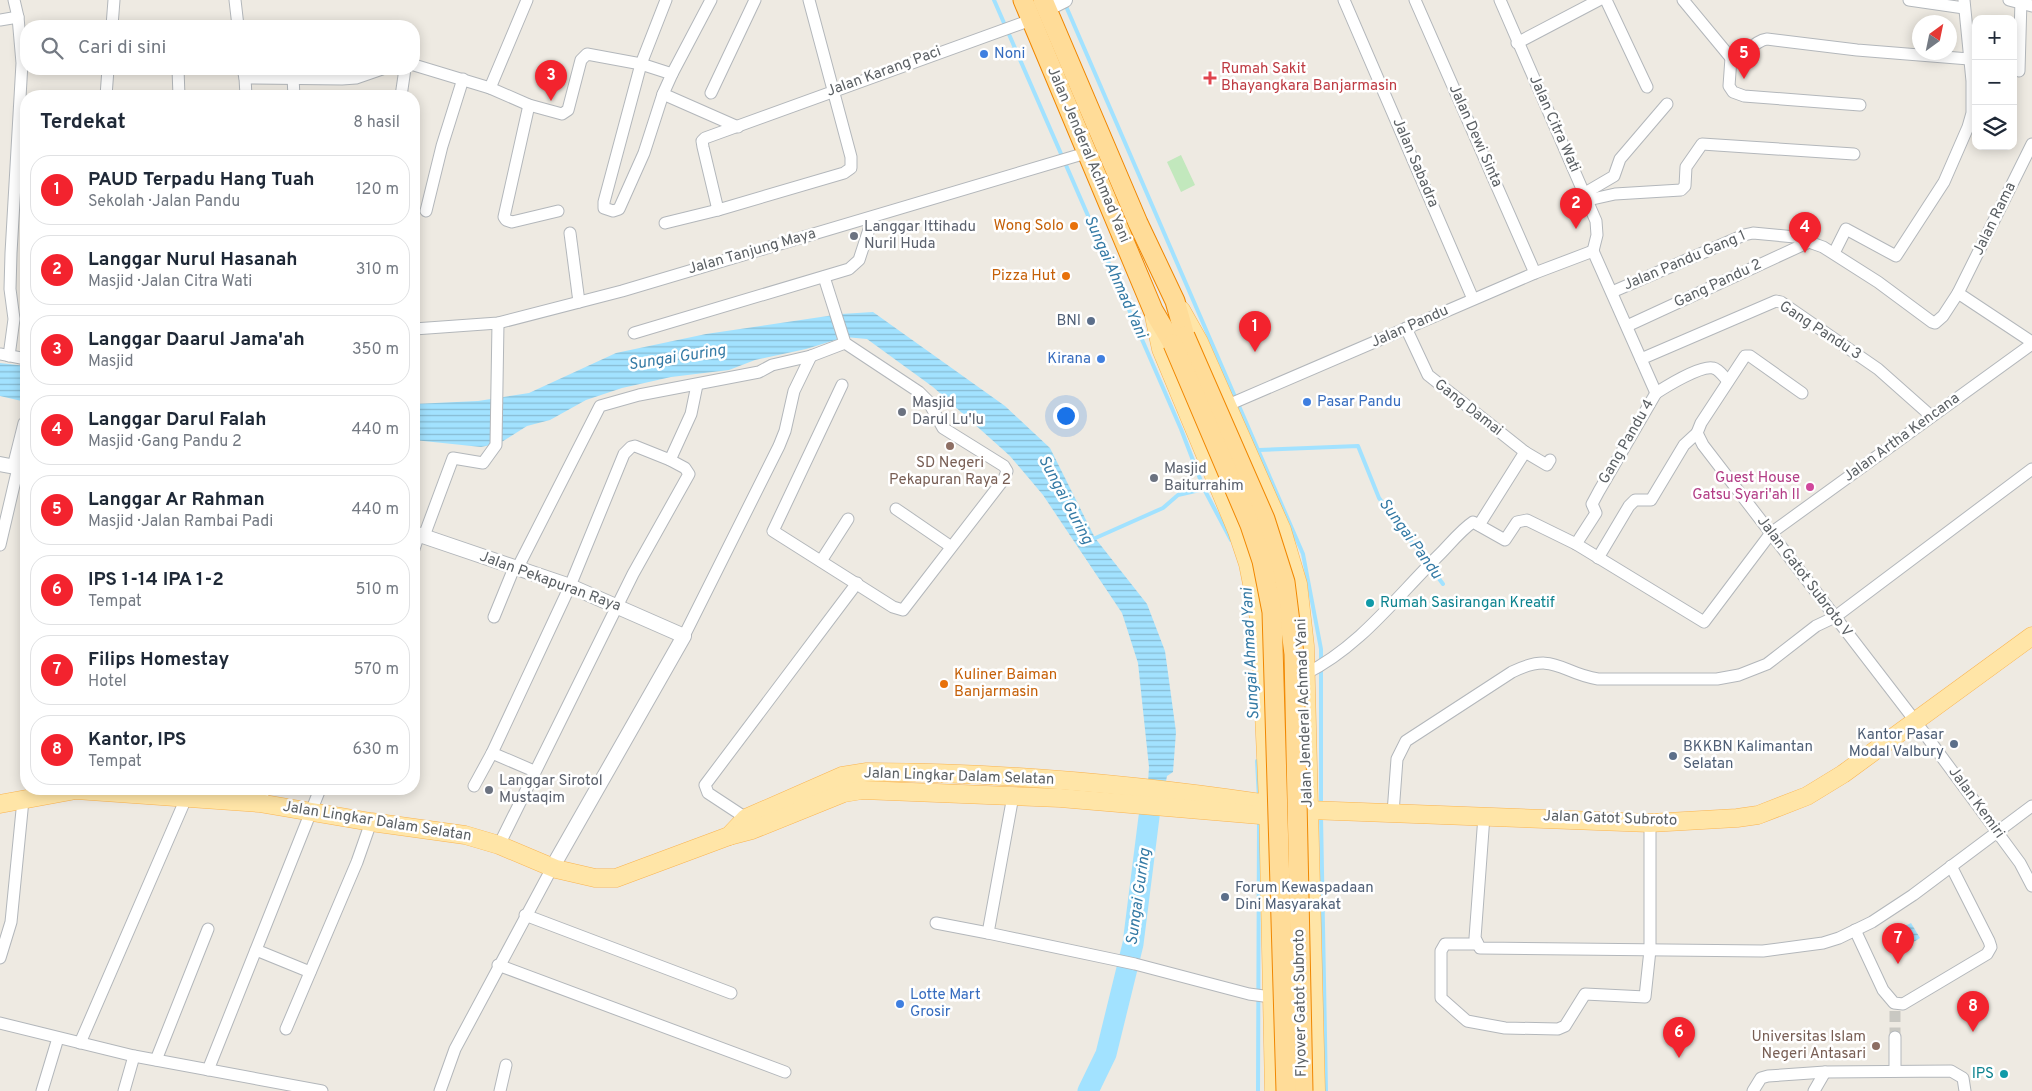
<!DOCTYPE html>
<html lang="id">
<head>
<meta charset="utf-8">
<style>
	body { margin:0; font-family:Overpass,sans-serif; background:#f2f2f3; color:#1f2937 }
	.controls { position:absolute; right:15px; top:15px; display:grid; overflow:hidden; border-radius:10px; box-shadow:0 2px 12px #0003 }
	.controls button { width:45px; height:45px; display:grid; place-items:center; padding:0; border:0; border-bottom:1px solid #e0e1e3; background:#fff; color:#1f2937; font:25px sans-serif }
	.compass { position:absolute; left:1912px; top:15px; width:45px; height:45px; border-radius:50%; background:#fff; box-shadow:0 2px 12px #0003; rotate:33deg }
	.you { position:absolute; left:1065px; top:415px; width:18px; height:18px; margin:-12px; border:4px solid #fff; border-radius:50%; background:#1a73e8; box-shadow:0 0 0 8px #1a73e833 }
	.badge { display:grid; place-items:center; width:32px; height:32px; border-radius:50%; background:#f3232e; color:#fff; font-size:16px; font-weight:700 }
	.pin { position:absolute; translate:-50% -41px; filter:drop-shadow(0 1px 2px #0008) }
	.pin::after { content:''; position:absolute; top:26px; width:18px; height:15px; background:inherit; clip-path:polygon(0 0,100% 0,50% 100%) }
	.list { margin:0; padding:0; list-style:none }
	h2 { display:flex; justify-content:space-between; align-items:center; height:65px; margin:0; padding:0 20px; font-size:21px }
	h2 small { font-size:16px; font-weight:400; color:#747a83 }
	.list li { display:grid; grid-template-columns:32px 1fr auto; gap:15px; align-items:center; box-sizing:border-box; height:70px; margin:0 10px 10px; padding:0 10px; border:1px solid #e0e1e3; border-radius:20px }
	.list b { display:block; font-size:19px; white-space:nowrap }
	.list p { margin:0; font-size:16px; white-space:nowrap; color:#747a83 }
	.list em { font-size:16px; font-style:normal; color:#747a83 }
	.icon { flex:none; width:28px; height:28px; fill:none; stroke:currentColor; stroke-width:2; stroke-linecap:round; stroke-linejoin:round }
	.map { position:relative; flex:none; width:2032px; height:1091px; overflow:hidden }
	.search { position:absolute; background:#fff; box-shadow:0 2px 12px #0003; left:20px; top:20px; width:400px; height:55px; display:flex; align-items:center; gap:12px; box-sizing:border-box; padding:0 18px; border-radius:20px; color:#747a83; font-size:19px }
	.panel { position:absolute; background:#fff; box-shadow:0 2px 12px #0003; left:20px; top:90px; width:400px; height:705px; border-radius:20px }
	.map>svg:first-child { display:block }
	.green { fill:#c2e8bd }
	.water { fill:url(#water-rules) }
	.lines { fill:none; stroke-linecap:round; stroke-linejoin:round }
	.stream { stroke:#a2e2ff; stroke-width:4 }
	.river { stroke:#a2e2ff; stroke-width:21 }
	.minor-tunnel { stroke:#c9c8c2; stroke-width:11; stroke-dasharray:11 5.5; stroke-linecap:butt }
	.minor-casing { stroke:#b3b7bb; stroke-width:13 }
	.tertiary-casing { stroke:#b3b7bb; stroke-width:16 }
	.primary-casing { stroke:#fab450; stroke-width:19 }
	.trunk-casing { stroke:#f18700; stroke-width:21 }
	.minor { stroke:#fff; stroke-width:11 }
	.tertiary { stroke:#fff; stroke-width:14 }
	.primary { stroke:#ffe5a7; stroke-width:18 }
	.trunk { stroke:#ffdc98; stroke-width:19 }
	.trunk-bridge-casing { stroke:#f18700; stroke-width:21; stroke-linecap:butt }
	.trunk-bridge { stroke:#ffdc98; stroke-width:19 }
	.shop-dot { fill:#3f7fe0; stroke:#fff; stroke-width:2 }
	.health-dot { fill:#e0444e; stroke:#fff; stroke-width:2 }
	.food-dot { fill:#e8710a; stroke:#fff; stroke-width:2 }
	.worship-dot { fill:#6b7280; stroke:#fff; stroke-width:2 }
	.service-dot { fill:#5c6f8a; stroke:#fff; stroke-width:2 }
	.education-dot { fill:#8d6e63; stroke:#fff; stroke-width:2 }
	.hotel-dot { fill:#d1479c; stroke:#fff; stroke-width:2 }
	.culture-dot { fill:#0f9aa8; stroke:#fff; stroke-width:2 }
	.labels { text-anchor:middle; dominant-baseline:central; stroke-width:5; stroke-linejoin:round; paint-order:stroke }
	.shop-label { font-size:15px; fill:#366cbe; stroke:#fff; text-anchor:start }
	.health-label { font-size:15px; fill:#be3a42; stroke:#fff; text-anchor:start }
	.street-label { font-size:15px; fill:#5b6064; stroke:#fff }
	.food-label { font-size:15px; fill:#c56008; stroke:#fff; text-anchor:end }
	.worship-label { font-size:15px; fill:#5b616d; stroke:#fff; text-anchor:start }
	.service-label { font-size:15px; fill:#4e5e75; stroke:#fff; text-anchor:end }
	.education-label { font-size:15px; fill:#785e54; stroke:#fff }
	.hotel-label { font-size:15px; fill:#b23c85; stroke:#fff; text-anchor:end }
	.culture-label { font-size:15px; fill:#0d838f; stroke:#fff; text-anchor:start }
	.water-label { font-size:16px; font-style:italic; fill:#347aa5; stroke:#fff }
</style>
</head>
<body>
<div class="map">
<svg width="2032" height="1091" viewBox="0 0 2032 1091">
	<defs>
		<pattern id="water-rules" width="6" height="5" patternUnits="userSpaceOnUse" patternTransform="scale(1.25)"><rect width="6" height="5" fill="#a2e2ff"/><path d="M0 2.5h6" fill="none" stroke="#87bbd2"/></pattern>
	</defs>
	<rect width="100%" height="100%" fill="#eeeae2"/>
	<path class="green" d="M 1181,155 L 1195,185 L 1181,192 L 1167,162 Z"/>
	<g class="water">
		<path d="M 873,312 L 1005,406 L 1050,448 L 1095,538 L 1147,604 L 1165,651 L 1176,732 L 1173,772 L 1167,776 L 1154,844 L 1144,844 L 1149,767 L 1138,663 L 1122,613 L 1043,495 L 1010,456 L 933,387 L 867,339 L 845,337 L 806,349 L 755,360 L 729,370 L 671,377 L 622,388 L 586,400 L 550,420 L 527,426 L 500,443 L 481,447 L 414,440 L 414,404 L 478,401 L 529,393 L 616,353 L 706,334 L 841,314 Z"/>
		<path d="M 0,363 L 26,366 L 26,402 L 0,396 Z"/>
		<path d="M 1911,923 L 1920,938 L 1912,943 L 1903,927 Z"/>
	</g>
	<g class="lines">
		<g class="stream">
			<path d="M 994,0 L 1181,429 L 1204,489 L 1231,540"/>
			<path d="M 1065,4 L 1303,554 L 1321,649 L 1321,806"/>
			<path d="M 1259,450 L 1358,446 L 1379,498 L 1443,584"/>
			<path d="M 1091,540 L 1163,508 L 1178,495 L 1204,489"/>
			<path d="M 1257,761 L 1259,799"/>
			<path d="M 1321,816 L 1326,1091"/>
			<path d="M 1258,1091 L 1259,821"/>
		</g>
		<path class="river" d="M 1088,1091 L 1106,1054 L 1133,944 L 1149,817"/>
		<path class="minor-tunnel" d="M 1895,1011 L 1895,1037"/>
		<defs>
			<g id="minor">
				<path d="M 235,0 L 238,26"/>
				<path d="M 666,0 L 641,64 L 604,202 L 604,208 L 613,211 L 619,209 L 644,153 L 663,94 L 738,127"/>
				<path d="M 809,0 L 851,157 L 851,168 L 844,173 L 718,210 L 703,147 L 702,141 L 705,138 L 1031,20"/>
				<path d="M 1344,0 L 1473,299"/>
				<path d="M 1415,0 L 1535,273"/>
				<path d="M 1500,0 L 1596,221 L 1597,235 L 1593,251"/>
				<path d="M 1606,0 L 1647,87"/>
				<path d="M 1683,0 L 1731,58"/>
				<path d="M 1909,0 L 1964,8"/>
				<path d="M 2009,0 L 2032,6"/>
				<path d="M 0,20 L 18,17"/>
				<path d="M 112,26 L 114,0"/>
				<path d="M 1517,43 L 1599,0"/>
				<path d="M 1731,58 C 1746,58 1752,41 1767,39 L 1857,50 L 1969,59"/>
				<path d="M 1731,58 L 1729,86 L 1733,92 L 1744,96 L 1860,105"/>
				<path d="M 414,65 L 490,88 L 529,105 L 562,114 L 568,110 L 581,60 L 587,54 L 641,64 L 672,74 L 663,94"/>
				<path d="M 178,69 L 179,96"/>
				<path d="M 243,69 L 245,78 L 342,79 L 356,78 L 382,69"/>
				<path d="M 2019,71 L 2021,0"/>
				<path d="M 672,74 L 711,0"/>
				<path d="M 245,78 L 246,96"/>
				<path d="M 293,78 L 294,96"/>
				<path d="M 490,88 L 527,0"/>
				<path d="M 711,93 L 755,0"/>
				<path d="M 106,96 L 108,69"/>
				<path d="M 401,96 L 405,69"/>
				<path d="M 529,105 L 504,217 L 506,220 L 512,222 L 558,211"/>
				<path d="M 1585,193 L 1614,176 L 1620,159 L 1667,104"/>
				<path d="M 1588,200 L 1615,194 L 1681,190 L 1685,186 L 1686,167 L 1702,144 L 1854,154"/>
				<path d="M 426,211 L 442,146 L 463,79"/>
				<path d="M 665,223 L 718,210"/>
				<path d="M 570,233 L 579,302"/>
				<path d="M 1593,251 L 1656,393"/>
				<path d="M 1834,253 L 1846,229 L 1896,256 L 1944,182 L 1968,127 L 1972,113 L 1972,81 L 1964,0"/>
				<path d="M 824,277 L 845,343 L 919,392 L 928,401 L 943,428 L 1004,466 L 1007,471 L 1004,479 L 903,610 L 893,607 L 773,531 L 842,385"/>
				<path d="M 1612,292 L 1744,235 L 1753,233 L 1795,237 L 1823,247 L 1878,282 L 1932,322 L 1935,323 L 1943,316 L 1958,293 L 2032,342"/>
				<path d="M 1958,293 L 2032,144"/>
				<path d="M 1627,326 L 1809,242"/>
				<path d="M 1406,328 L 1428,375 L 1525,452 L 1547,465 L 1550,460"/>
				<path d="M 414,329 L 498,323 L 622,291 L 1086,153"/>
				<path d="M 634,333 L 849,269 L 859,260 L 873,217"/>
				<path d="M 0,354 L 26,359"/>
				<path d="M 9,356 L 14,319 L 10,289 L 11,253 L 22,63 L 18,17 L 14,0"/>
				<path d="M 1641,359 L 1776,301 L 1781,302 L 1878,369 L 1931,416"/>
				<path d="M 1656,393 C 1667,386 1701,365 1713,368 C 1719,369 1724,377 1728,381"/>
				<path d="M 1802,393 L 1750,356 L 1745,356 L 1701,423 L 1697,433 L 1703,445 L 1916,722 L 2020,863 L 2032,886"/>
				<path d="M 1228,405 L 1535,273 L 1593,251"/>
				<path d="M 13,467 L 24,423"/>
				<path d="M 896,509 L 950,546"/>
				<path d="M 1479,525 L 1525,452"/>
				<path d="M 424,536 L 453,458 L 483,463 L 496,445 L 498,323"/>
				<path d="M 1576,544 L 1596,513 L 1592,504 L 1599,491 L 1656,393"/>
				<path d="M 0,545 L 18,468"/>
				<path d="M 414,549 L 419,534"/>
				<path d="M 1598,558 L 1629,506 L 1635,500 L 1651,500 L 1684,445 L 1697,433"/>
				<path d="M 821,561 L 848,519"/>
				<path d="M 517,569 L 600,406 L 639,395 L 759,372 L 772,365 L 811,356 L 845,343"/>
				<path d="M 494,617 L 514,568"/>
				<path d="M 684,636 L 779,446 L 785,431 L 794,391 L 811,356"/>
				<path d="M 1305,674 C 1360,647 1397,596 1440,554 C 1450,544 1461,530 1473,522 L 1505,540 L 1517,522 L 1527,520 L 1576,544 L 1704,622 L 1771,533 L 2032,344"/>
				<path d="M 492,753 L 534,771"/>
				<path d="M 474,786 L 492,753 L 570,586 L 624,454 L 631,447 L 635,446 L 670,460 L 691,414 L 697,385"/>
				<path d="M 1013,796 L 988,933 L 1135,964 L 1249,994 L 1271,997"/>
				<path d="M 259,803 L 265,789"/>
				<path d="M 1393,813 L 1397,759 L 1406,741 L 1512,672 C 1555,651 1560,673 1598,679 L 1717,679 L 1739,675 L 1767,664 L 1816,626 L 1835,617 L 2032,469"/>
				<path d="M 1484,816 L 1475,938 L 1480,948 L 1763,951 L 1823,943 L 1839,938 L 1872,922 L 1913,895 L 2032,806"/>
				<path d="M 746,818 L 708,793 L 705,785 L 857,583"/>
				<path d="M 499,845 L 633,574 L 689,474 L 685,468 L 670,460"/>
				<path d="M 525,915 L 731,993"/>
				<path d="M 936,923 L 988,933"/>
				<path d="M 1855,930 L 1883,990 L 1894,1003 L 1903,1004 L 1987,954 L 1991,947 L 1989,941 L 1951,866"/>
				<path d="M 1477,944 L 1445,944 L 1441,951 L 1441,998 L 1467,1021 L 1505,1028 L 1558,1029 L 1565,1026 L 1585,994 L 1645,997 L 1650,950 L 1650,823"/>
				<path d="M 256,950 L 310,972"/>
				<path d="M 0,958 L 11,922 L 23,800"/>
				<path d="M 498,965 L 785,1072"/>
				<path d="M 0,1023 L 134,1056 L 322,1091"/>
				<path d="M 286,1029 L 357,862 L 371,822"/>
				<path d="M 80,1043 L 190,789"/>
				<path d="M 156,1060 L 208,929"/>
				<path d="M 208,1070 L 320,789"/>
				<path d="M 1895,1071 L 1895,1037"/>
				<path d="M 42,1091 L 58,1038"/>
				<path d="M 124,1091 L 134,1056"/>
				<path d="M 440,1091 L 455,1049 L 552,868"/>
				<path d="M 500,1091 L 506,1065"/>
				<path d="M 1753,1091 L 1761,1078 L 1768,1076 L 1825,1072 L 1951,1071 L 1963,1078 L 1965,1091"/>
				<path d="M 1814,1091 L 1825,1072"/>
			</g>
			<g id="tertiary">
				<path d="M 1047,9 L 1065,0"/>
				<path d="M 0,464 L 26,469"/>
				<path d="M 414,533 L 570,586 L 684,636 L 552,868"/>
			</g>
			<g id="primary">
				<path d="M 1181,310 L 1199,342 L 1282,530 L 1298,584 L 1305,646 L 1316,1091"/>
				<path d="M 1154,316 L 1161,349 L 1237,531 L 1248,564 L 1260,623 L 1268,802 L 1274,1091"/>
				<path d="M 0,804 L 76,790 L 259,803 L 371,822 L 465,835 L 499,845 L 556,869 L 595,878 L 616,878 L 729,836 L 746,818 L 842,776 L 867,772 C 998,772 1131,784 1261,803 L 1268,810"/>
				<path d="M 729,836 L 752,830 L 844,793 L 862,790 L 1060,798 L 1260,815 L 1268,810 L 1309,810 L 1650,823 L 1737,818 L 1758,815 L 1807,796 L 1843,774 L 2032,636"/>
			</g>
			<g id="trunk">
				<path d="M 1023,0 L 1153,310 L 1173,344"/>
				<path d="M 1043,0 L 1138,223 L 1175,301 L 1185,336"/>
			</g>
		</defs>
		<use href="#minor" class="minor-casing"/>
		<use href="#tertiary" class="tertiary-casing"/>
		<use href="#primary" class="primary-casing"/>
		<use href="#trunk" class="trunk-casing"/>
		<use href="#minor" class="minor"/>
		<use href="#tertiary" class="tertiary"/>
		<use href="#primary" class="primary"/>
		<use href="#trunk" class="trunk"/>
		<defs>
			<g id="trunk-bridge">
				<path d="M 1185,336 L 1265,519 L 1285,582 L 1294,654 L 1303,1091"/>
				<path d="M 1173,344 L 1250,525 L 1262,561 L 1272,612 L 1286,1091"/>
			</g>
		</defs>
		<use href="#trunk-bridge" class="trunk-bridge-casing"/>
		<use href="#trunk-bridge" class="trunk-bridge"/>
	</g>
	<g class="shop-dot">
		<circle cx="984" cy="54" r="5"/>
		<circle cx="1101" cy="359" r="5"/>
		<circle cx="1307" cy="402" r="5"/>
		<circle cx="900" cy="1004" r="5"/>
	</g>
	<path class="health-dot" d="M1207.5 70.5h5v5h5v5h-5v5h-5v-5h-5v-5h5z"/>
	<g class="food-dot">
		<circle cx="1074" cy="226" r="5"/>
		<circle cx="1066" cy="276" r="5"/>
		<circle cx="944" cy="684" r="5"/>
	</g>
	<g class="worship-dot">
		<circle cx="854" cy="236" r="5"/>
		<circle cx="902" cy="412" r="5"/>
		<circle cx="1154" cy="478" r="5"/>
		<circle cx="489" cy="790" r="5"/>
	</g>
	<g class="service-dot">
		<circle cx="1091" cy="321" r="5"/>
		<circle cx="1954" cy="744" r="5"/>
		<circle cx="1673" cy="756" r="5"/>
		<circle cx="1225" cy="897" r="5"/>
	</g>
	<g class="education-dot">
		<circle cx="950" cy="446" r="5"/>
		<circle cx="1876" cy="1046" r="5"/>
	</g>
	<circle class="hotel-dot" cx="1810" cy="487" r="5"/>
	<g class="culture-dot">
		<circle cx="1370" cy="603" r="5"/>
		<circle cx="2004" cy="1074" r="5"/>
	</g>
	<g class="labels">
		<g class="shop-label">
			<text x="994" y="54">Noni</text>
			<text x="1091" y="359" text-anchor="end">Kirana</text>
			<text x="1317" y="402">Pasar Pandu</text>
			<text x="910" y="995">Lotte Mart<tspan x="910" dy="17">Grosir</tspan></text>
		</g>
		<g class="health-label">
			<text x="1221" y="69">Rumah Sakit<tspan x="1221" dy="17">Bhayangkara Banjarmasin</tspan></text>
		</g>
		<g class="street-label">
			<text transform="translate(884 72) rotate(-20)">Jalan Karang Paci</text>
			<text transform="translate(1554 124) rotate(66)">Jalan Citra Wati</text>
			<text transform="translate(1475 136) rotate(66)">Jalan Dewi Sinta</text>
			<text transform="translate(1088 155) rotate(67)">Jalan Jenderal Achmad Yani</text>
			<text transform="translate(1415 163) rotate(67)">Jalan Sabadra</text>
			<text transform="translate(1995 219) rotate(-64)">Jalan Rama</text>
			<text transform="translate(752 252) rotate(-16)">Jalan Tanjung Maya</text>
			<text transform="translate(1685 261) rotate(-23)">Jalan Pandu Gang 1</text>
			<text transform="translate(1718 284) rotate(-25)">Gang Pandu 2</text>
			<text transform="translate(1410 327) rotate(-24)">Jalan Pandu</text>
			<text transform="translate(1820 331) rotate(33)">Gang Pandu 3</text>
			<text transform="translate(1468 408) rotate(38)">Gang Damai</text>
			<text transform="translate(1902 438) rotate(-36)">Jalan Artha Kencana</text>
			<text transform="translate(1627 442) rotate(-60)">Gang Pandu 4</text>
			<text transform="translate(1804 577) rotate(53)">Jalan Gatot Subroto V</text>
			<text transform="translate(550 582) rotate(20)">Jalan Pekapuran Raya</text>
			<text transform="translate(1305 713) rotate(-92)">Jalan Jenderal Achmad Yani</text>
			<text transform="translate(959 777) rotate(2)">Jalan Lingkar Dalam Selatan</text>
			<text transform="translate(1976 803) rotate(54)">Jalan Kemiri</text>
			<text transform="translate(1610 819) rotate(2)">Jalan Gatot Subroto</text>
			<text transform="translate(377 822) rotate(9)">Jalan Lingkar Dalam Selatan</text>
			<text transform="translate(1301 1003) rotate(-91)">Flyover Gatot Subroto</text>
		</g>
		<g class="food-label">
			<text x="1064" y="226">Wong Solo</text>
			<text x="1056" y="276">Pizza Hut</text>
			<text x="954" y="675" text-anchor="start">Kuliner Baiman<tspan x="954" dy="17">Banjarmasin</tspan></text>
		</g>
		<g class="worship-label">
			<text x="864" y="227">Langgar Ittihadu<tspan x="864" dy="17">Nuril Huda</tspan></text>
			<text x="912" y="403">Masjid<tspan x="912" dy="17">Darul Lu'lu</tspan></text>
			<text x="1164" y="469">Masjid<tspan x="1164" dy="17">Baiturrahim</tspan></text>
			<text x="499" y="781">Langgar Sirotol<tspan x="499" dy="17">Mustaqim</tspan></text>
		</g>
		<g class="service-label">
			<text x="1081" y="321">BNI</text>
			<text x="1944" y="735">Kantor Pasar<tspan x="1944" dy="17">Modal Valbury</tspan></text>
			<text x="1683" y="747" text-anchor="start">BKKBN Kalimantan<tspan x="1683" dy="17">Selatan</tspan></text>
			<text x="1235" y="888" text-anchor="start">Forum Kewaspadaan<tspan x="1235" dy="17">Dini Masyarakat</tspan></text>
		</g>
		<g class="education-label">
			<text x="950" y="463">SD Negeri<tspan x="950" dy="17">Pekapuran Raya 2</tspan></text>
			<text x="1866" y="1037" text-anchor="end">Universitas Islam<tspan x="1866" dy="17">Negeri Antasari</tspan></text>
		</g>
		<g class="hotel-label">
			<text x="1800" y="478">Guest House<tspan x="1800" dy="17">Gatsu Syari'ah II</tspan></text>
		</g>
		<g class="culture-label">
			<text x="1380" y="603">Rumah Sasirangan Kreatif</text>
			<text x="1994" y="1074" text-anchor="end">IPS</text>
		</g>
		<g class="water-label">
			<text transform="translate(1115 277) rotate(66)">Sungai Ahmad Yani</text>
			<text transform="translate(677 358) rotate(-9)">Sungai Guring</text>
			<text transform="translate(1065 500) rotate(62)">Sungai Guring</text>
			<text transform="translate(1410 539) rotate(54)">Sungai Pandu</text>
			<text transform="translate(1251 654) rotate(-93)">Sungai Ahmad Yani</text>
			<text transform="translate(1139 897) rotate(-82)">Sungai Guring</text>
		</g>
	</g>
</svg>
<div class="controls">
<button>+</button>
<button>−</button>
<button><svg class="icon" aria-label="layers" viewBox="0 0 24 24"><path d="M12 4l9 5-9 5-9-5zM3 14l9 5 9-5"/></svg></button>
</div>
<svg class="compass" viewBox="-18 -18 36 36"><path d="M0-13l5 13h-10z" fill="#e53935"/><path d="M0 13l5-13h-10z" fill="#747a83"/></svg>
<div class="you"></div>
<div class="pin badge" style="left:1255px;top:352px">1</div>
<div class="pin badge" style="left:1576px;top:229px">2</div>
<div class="pin badge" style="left:551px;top:101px">3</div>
<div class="pin badge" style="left:1805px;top:253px">4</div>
<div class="pin badge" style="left:1744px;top:79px">5</div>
<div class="pin badge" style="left:1679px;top:1058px">6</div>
<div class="pin badge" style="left:1898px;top:964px">7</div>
<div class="pin badge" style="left:1973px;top:1032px">8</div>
<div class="search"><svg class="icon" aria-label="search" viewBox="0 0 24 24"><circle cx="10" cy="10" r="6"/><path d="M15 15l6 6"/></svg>Cari di sini</div>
<section class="panel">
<h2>Terdekat<small>8 hasil</small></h2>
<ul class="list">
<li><span class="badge">1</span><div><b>PAUD Terpadu Hang Tuah</b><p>Sekolah · Jalan Pandu</p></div><em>120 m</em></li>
<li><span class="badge">2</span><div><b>Langgar Nurul Hasanah</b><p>Masjid · Jalan Citra Wati</p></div><em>310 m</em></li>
<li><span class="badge">3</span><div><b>Langgar Daarul Jama'ah</b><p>Masjid</p></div><em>350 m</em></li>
<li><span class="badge">4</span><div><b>Langgar Darul Falah</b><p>Masjid · Gang Pandu 2</p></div><em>440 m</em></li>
<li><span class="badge">5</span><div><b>Langgar Ar Rahman</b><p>Masjid · Jalan Rambai Padi</p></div><em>440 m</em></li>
<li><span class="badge">6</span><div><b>IPS 1-14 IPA 1-2</b><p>Tempat</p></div><em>510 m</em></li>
<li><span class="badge">7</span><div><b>Filips Homestay</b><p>Hotel</p></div><em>570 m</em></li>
<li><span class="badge">8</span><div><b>Kantor, IPS</b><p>Tempat</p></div><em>630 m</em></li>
</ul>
</section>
</div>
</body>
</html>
